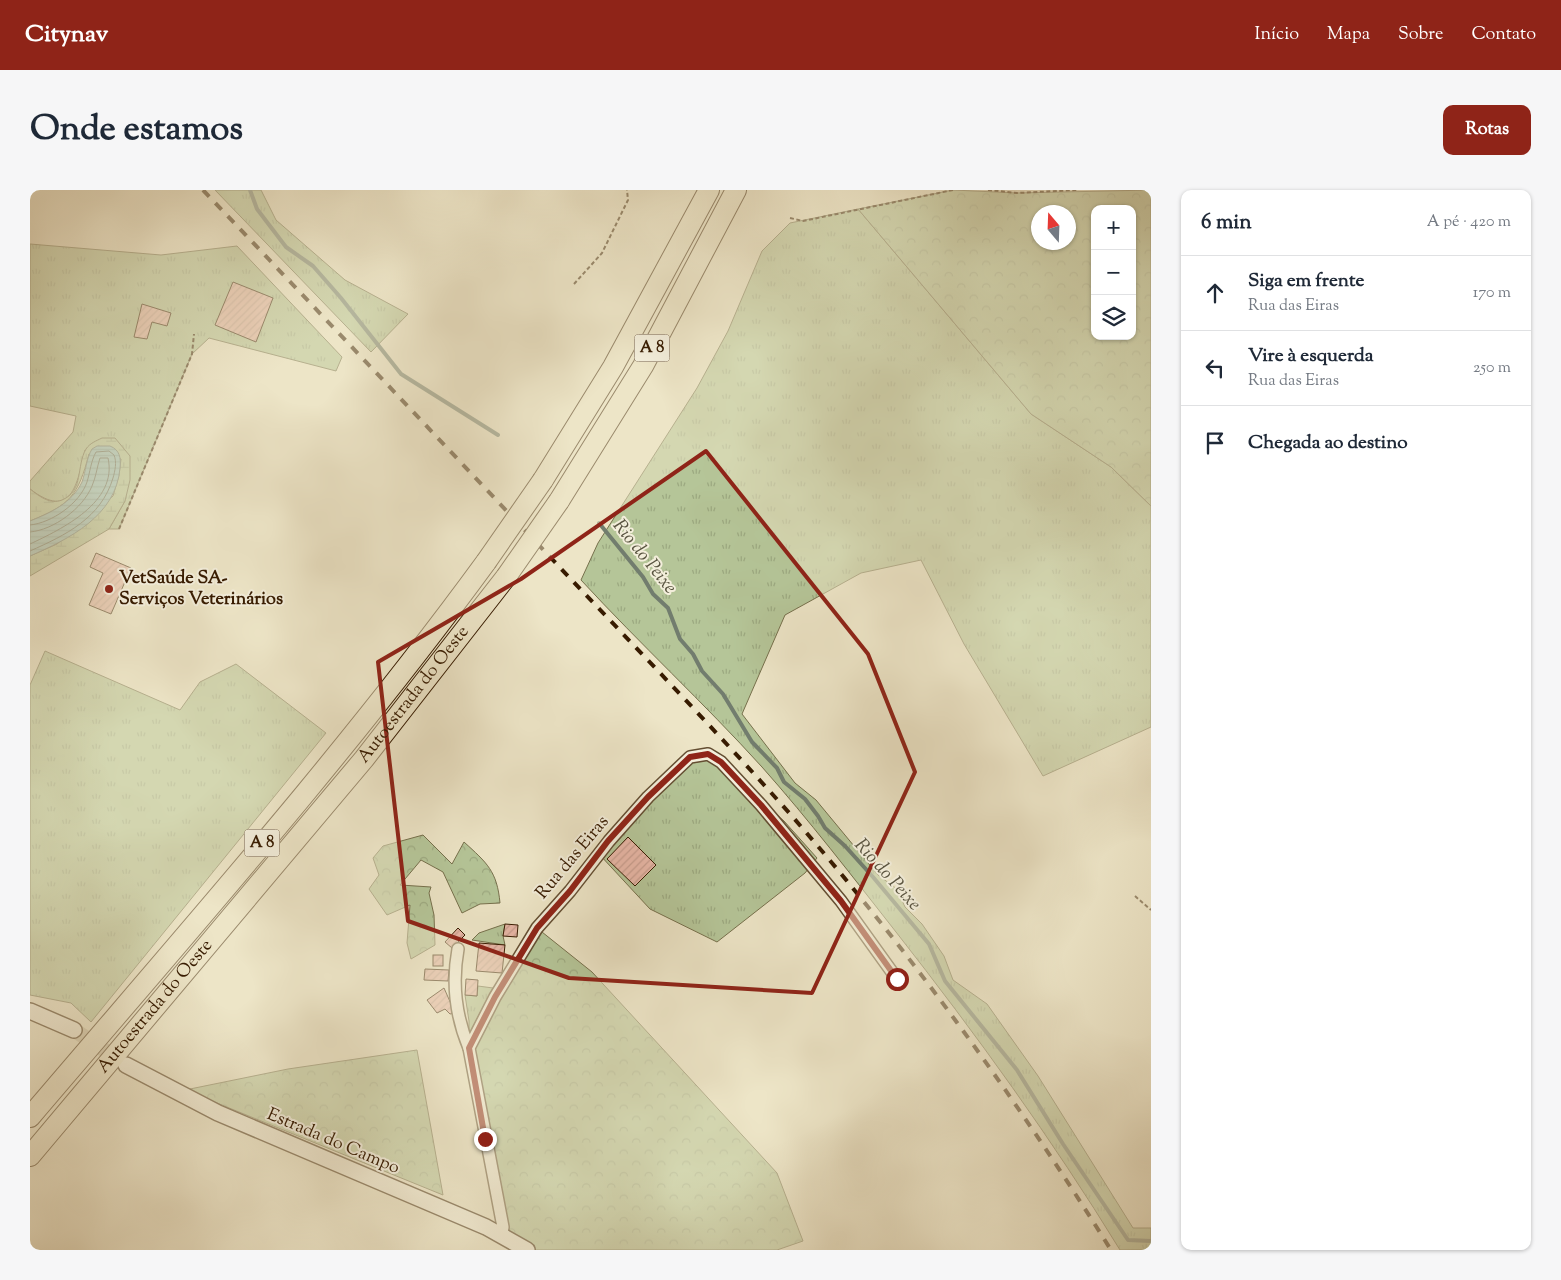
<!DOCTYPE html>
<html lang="pt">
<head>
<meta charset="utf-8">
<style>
	body { margin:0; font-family:"Sorts Mill Goudy",serif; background:#f6f6f7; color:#1f2937 }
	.controls { position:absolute; right:15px; top:15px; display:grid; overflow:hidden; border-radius:10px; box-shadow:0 1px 4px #0004 }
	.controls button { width:45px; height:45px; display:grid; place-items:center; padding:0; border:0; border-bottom:1px solid #e0e1e3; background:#fff; color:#1f2937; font:25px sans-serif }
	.compass { position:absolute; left:1001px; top:15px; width:45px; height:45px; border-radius:50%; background:#fff; box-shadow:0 1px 4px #0004; rotate:341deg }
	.stop { position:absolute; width:15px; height:15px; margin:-11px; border:4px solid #8f2418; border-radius:50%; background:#fff }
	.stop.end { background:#8f2418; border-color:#fff; box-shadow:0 1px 5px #0008 }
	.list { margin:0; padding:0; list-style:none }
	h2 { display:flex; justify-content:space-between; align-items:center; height:65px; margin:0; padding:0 20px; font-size:21px }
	h2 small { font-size:16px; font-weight:400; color:#747a83 }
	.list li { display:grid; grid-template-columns:32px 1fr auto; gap:15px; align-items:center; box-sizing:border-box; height:75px; padding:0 20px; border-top:1px solid #e0e1e3 }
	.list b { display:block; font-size:19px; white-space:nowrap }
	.list p { margin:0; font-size:16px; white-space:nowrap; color:#747a83 }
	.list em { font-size:16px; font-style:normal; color:#747a83 }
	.icon { flex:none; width:28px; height:28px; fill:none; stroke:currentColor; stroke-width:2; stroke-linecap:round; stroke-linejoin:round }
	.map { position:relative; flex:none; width:1121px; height:1060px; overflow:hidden; border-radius:10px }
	header { display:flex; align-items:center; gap:30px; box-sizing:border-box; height:70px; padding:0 25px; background:#8f2418; color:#fff }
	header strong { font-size:24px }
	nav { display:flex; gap:28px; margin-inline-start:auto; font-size:18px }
	.intro { display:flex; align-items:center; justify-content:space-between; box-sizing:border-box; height:120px; padding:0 30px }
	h1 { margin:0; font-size:35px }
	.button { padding:12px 22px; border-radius:10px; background:#8f2418; color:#fff; font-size:18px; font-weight:700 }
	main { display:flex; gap:30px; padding:0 30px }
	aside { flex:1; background:#fff; border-radius:10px; box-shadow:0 1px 4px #0004 }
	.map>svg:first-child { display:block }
	.grass { fill:url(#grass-tufts); stroke:#76704c }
	.forest { fill:url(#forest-crowns); stroke:#76704c; fill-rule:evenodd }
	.wetland { fill:url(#wetland-marsh); stroke:#76704c }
	.water { fill:url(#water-rules); stroke:#727d6e }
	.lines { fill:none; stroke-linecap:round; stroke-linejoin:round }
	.shore { stroke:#686d5c; stroke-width:1 }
	.stream { stroke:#727d6e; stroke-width:4 }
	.building { fill:url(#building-hatch); stroke:#371b00 }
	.secondary-tunnel { stroke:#c9bd9f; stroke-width:15; stroke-dasharray:15 8; stroke-linecap:butt }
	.street-casing { stroke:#644e32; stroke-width:14 }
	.secondary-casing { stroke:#371b00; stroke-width:18 }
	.highway-casing { stroke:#371b00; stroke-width:22 }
	.path { stroke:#371b00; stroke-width:2; stroke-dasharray:4 2.5; stroke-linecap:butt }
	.street { stroke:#f3eedb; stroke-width:11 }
	.secondary { stroke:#f3eedb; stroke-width:15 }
	.highway { stroke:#ede5c7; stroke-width:20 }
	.rail { stroke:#371b00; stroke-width:4; stroke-dasharray:9 9; stroke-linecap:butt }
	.highway-bridge-casing { stroke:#371b00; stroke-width:22; stroke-linecap:butt }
	.highway-bridge { stroke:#ede5c7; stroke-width:20 }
	.route { stroke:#8f2418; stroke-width:6 }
	.marked { fill:none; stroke:#8f2418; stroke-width:4; stroke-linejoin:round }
	.poi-dot { fill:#8f2418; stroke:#f3eedb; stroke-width:2 }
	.labels { text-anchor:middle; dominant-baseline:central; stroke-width:4; stroke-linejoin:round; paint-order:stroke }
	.shield { fill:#f3eedb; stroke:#6f5a42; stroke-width:1 }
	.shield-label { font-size:16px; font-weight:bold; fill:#371b00 }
	.poi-label { font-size:18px; font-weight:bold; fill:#371b00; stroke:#f3eedb; text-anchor:start }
	.street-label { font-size:18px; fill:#371b00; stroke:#f3eedb }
	.water-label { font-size:19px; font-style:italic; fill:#595440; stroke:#f3eedb }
</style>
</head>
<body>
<header>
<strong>Citynav</strong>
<nav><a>Início</a><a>Mapa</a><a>Sobre</a><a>Contato</a></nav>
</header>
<div class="intro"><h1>Onde estamos</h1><a class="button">Rotas</a></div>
<main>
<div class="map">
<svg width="1121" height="1060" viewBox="0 0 1121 1060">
	<defs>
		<pattern id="grass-tufts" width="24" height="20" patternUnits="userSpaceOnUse" patternTransform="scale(1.25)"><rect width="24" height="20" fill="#b5c598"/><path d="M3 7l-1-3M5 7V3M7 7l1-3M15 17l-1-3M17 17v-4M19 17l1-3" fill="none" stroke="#9ca981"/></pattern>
		<pattern id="forest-crowns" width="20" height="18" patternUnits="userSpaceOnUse" patternTransform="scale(1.25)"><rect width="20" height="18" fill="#b5c598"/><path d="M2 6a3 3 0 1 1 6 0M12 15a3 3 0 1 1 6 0" fill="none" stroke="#9ca981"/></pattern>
		<pattern id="wetland-marsh" width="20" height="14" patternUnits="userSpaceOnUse" patternTransform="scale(1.25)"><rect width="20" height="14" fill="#b5c598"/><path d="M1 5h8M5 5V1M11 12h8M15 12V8" fill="none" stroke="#9ca981"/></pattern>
		<pattern id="water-rules" width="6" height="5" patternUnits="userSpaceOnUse" patternTransform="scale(1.25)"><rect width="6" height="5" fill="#99bfb8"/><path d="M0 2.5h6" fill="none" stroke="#84a49c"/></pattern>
		<pattern id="building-hatch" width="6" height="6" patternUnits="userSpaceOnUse" patternTransform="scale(1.25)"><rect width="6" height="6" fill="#e8b7a7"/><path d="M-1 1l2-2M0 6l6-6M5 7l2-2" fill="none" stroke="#c89d8e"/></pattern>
	</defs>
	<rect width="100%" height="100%" fill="#ede5c7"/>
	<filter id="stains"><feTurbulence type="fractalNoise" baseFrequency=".004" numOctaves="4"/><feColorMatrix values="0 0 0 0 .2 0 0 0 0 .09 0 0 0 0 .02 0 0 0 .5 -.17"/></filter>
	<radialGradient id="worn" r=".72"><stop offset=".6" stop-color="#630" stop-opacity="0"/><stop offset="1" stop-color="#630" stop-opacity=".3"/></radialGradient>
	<g class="grass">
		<path d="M 185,0 L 231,0 L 246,30 L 315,90 L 378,124 L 341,162 Z"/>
		<path d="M 828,19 L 1001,224 L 1081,277 L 1121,316 L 1121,537 L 1013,586 L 934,454 L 891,370 L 831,383 L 755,425 L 712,524 L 765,593 L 786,610 L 848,685 L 867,699 L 875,717 L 892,734 L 914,766 L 923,790 L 957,814 L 1008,886 L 1103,1038 L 1121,1038 L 1121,1060 L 1090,1060 C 1022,949 946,844 866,742 C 822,686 779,630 732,577 C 674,513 610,454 551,390 L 568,353 L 667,198 L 698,141 L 732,61 L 760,33 Z"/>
		<path d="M 0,54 L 131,65 L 207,56 L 312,167 L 306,181 L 179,148 L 162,164 L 89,339 L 79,339 L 95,311 L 55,260 C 47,294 42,331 0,299 L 0,291 L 43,242 L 46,226 L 0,216 Z"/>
		<path d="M 15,461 L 150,520 L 170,492 L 206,474 L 296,543 L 61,832 L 41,813 L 0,805 L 0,495 Z"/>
		<path d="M 678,564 L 754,631 L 787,668 L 775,683 L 687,752 L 620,719 L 569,664 L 649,578 Z"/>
		<path d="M 475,734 L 473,746 L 475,755 L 442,750 L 449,743 Z"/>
		<path d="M 448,796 L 463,798 L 439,844 L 439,831 L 435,805 L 447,806 Z"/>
	</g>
	<g class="forest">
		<path d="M 923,0 L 987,3 L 1121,0 L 1121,316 L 1081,277 L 1001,224 L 828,19 ZM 1065,19 L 1102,19 L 1102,146 L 1065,146 ZM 1038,22 L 1038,52 L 1008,52 L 1008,22 Z"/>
		<path d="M 393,645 L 422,674 L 434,652 C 457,673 467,681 470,713 L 450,714 L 432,723 L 413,682 L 391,670 L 370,695 L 401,697 L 399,703 L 404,725 L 405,755 L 381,769 L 377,753 L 380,715 L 357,725 L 339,699 L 349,685 L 343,668 L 353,656 Z"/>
		<path d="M 507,738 L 562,782 L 747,983 L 773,1051 L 747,1060 L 505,1060 L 478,1042 L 439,858 Z"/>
		<path d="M 387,860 L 413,1005 L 155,900 L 258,879 Z"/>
	</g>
	<path class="wetland" d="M 72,248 L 85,248 L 100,266 L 100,290 L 95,311 L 79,339 L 0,386 L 0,366 L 27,354 L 83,306 L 89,285 L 91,269 L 59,264 C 48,306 40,315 0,331 L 0,299 C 9,306 20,315 32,310 C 54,301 46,276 56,259 C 60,253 66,251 72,248 Z"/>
	<path class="water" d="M 80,256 C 90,260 91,268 90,278 C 86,326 39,349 0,366 L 0,331 C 20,323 42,313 52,292 C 56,281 56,269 62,259 L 67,256 Z"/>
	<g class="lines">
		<g class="shore">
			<path d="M 0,335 C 22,333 50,313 57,292 C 60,282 61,271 66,262 L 79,261 L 84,265 C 87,272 85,281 83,288 C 71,328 36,345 0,361"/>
			<path d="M 0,342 C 24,340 53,318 62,296 C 66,287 67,277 70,268 L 78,268 C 88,312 32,339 0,354"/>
		</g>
		<g class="stream">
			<path d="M 220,0 L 227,19 L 256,57 L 283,76 L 311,108 L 371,184 L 468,245"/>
			<path d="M 569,333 L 613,387 L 623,404 L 638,418 L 650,449 L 663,464 L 672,481 L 693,504 L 722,552 L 747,578 L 754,592 L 775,609 L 788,626 L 795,638 L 815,656 L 843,687 L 899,754 L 915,791 L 987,880 L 1033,954 L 1098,1050 L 1121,1051"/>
		</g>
	</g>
	<g class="building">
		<path d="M 203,92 L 243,108 L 226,152 L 185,135 Z"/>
		<path d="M 112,114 L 141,123 L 137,136 L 122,132 L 117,149 L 104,147 Z"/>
		<path d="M 66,363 L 101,378 L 81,424 L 59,415 L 73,383 L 60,377 Z"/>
		<path d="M 598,647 L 626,675 L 605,696 L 577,669 Z"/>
		<path d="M 475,734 L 488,735 L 487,747 L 473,746 Z"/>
		<path d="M 428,738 L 435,745 L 422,758 L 415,752 Z"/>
		<path d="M 449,753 L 475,755 L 472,783 L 446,781 Z"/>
		<rect x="403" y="765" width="10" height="11"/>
		<path d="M 395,779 L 419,780 L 418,791 L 394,790 Z"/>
		<path d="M 436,789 L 448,790 L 447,806 L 435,805 Z"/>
		<path d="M 414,798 L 425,823 L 420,824 L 415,819 L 407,823 L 397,810 Z"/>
	</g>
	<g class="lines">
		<path class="secondary-tunnel" d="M 44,840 L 92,872"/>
		<defs>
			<g id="street">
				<path d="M 428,759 C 422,792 426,827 439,858"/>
				<path d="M 472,1044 L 473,1037 L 439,858 L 465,807 L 507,738 L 540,701 L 579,651 L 618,607 L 660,567 L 678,564 L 691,572 L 731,615 L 811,711 L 867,789"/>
			</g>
			<g id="secondary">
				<path d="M 0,821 L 44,840"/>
				<path d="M 96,875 L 188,923 L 456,1037 L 497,1060"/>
			</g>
			<g id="highway">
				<path d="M 513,290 L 583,177 L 679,0"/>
				<path d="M 529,311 L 613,176 L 706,0"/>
				<path d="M 0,927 C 155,745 315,565 456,372"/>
				<path id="s1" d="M 0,966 L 334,569 L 476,387"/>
			</g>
		</defs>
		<use href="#street" class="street-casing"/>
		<use href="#secondary" class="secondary-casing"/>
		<use href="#highway" class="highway-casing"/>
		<g class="path">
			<path d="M 958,0 L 987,3 L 1047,0"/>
			<path d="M 760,28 L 773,31 L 923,0"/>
			<path d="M 544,94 L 572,63 L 598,10 L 597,0"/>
			<path d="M 89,339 L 162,164 L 164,144"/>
			<path d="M 1105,706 L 1121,720"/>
		</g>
		<use href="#street" class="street"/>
		<use href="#secondary" class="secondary"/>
		<use href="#highway" class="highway"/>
		<path class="rail" d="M 173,0 C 289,122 405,245 521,368 C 601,453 683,537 761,625 C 879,760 986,908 1081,1060"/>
		<defs>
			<g id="highway-bridge">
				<path d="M 456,372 L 513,290"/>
				<path d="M 476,387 L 529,311"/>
			</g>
		</defs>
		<use href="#highway-bridge" class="highway-bridge-casing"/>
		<use href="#highway-bridge" class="highway-bridge"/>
	</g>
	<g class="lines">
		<path class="route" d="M 455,949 L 439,858 L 465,807 L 507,738 L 540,701 L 578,651 L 618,607 L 660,567 L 678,564 L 691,572 L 731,615 L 811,711 L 867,789"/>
	</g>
	<path d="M0 0H1121V1060H0ZM 676,261 L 838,464 L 885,582 L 782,803 L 539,788 L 378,731 L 348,472 L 491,389 Z" fill="#ede5c7" fill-opacity=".55" fill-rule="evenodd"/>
	<path class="marked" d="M 676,261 L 838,464 L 885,582 L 782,803 L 539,788 L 378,731 L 348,472 L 491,389 Z"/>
	<circle class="poi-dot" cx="79" cy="399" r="5"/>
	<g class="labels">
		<g class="shield">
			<rect x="604.5" y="144.5" width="35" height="27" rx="4"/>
			<rect x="214.5" y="639.5" width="35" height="27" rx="4"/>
		</g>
		<g class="shield-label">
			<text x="622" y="158">A 8</text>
			<text x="232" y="653">A 8</text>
		</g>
		<g class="poi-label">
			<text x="89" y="389">VetSaúde SA-<tspan x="89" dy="21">Serviços Veterinários</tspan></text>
		</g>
		<g class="street-label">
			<text stroke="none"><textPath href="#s1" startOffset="600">Autoestrada do Oeste</textPath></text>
			<text transform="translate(543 668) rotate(-50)">Rua das Eiras</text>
			<text stroke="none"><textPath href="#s1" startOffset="195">Autoestrada do Oeste</textPath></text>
			<text transform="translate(303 952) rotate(23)">Estrada do Campo</text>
		</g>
		<g class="water-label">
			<text transform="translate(614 367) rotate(51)">Rio do Peixe</text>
			<text transform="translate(857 685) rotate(48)">Rio do Peixe</text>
		</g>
	</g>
	<rect width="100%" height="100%" filter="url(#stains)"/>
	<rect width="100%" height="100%" fill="url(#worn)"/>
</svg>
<div class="controls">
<button>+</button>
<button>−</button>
<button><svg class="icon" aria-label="layers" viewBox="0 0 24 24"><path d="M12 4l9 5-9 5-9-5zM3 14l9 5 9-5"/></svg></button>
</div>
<svg class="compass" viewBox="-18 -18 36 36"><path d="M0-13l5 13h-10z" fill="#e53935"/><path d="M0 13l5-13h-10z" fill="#747a83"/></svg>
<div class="stop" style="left:867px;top:789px"></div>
<div class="stop end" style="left:455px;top:949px"></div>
</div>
<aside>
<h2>6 min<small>A pé · 420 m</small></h2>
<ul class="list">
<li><svg class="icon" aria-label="ahead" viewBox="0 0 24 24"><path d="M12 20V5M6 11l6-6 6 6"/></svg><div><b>Siga em frente</b><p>Rua das Eiras</p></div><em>170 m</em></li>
<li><svg class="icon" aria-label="left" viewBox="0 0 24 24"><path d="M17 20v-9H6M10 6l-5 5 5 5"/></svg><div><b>Vire à esquerda</b><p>Rua das Eiras</p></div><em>250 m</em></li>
<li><svg class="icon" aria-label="arrive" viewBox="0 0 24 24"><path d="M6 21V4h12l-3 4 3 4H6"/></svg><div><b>Chegada ao destino</b></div></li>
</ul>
</aside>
</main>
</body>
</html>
